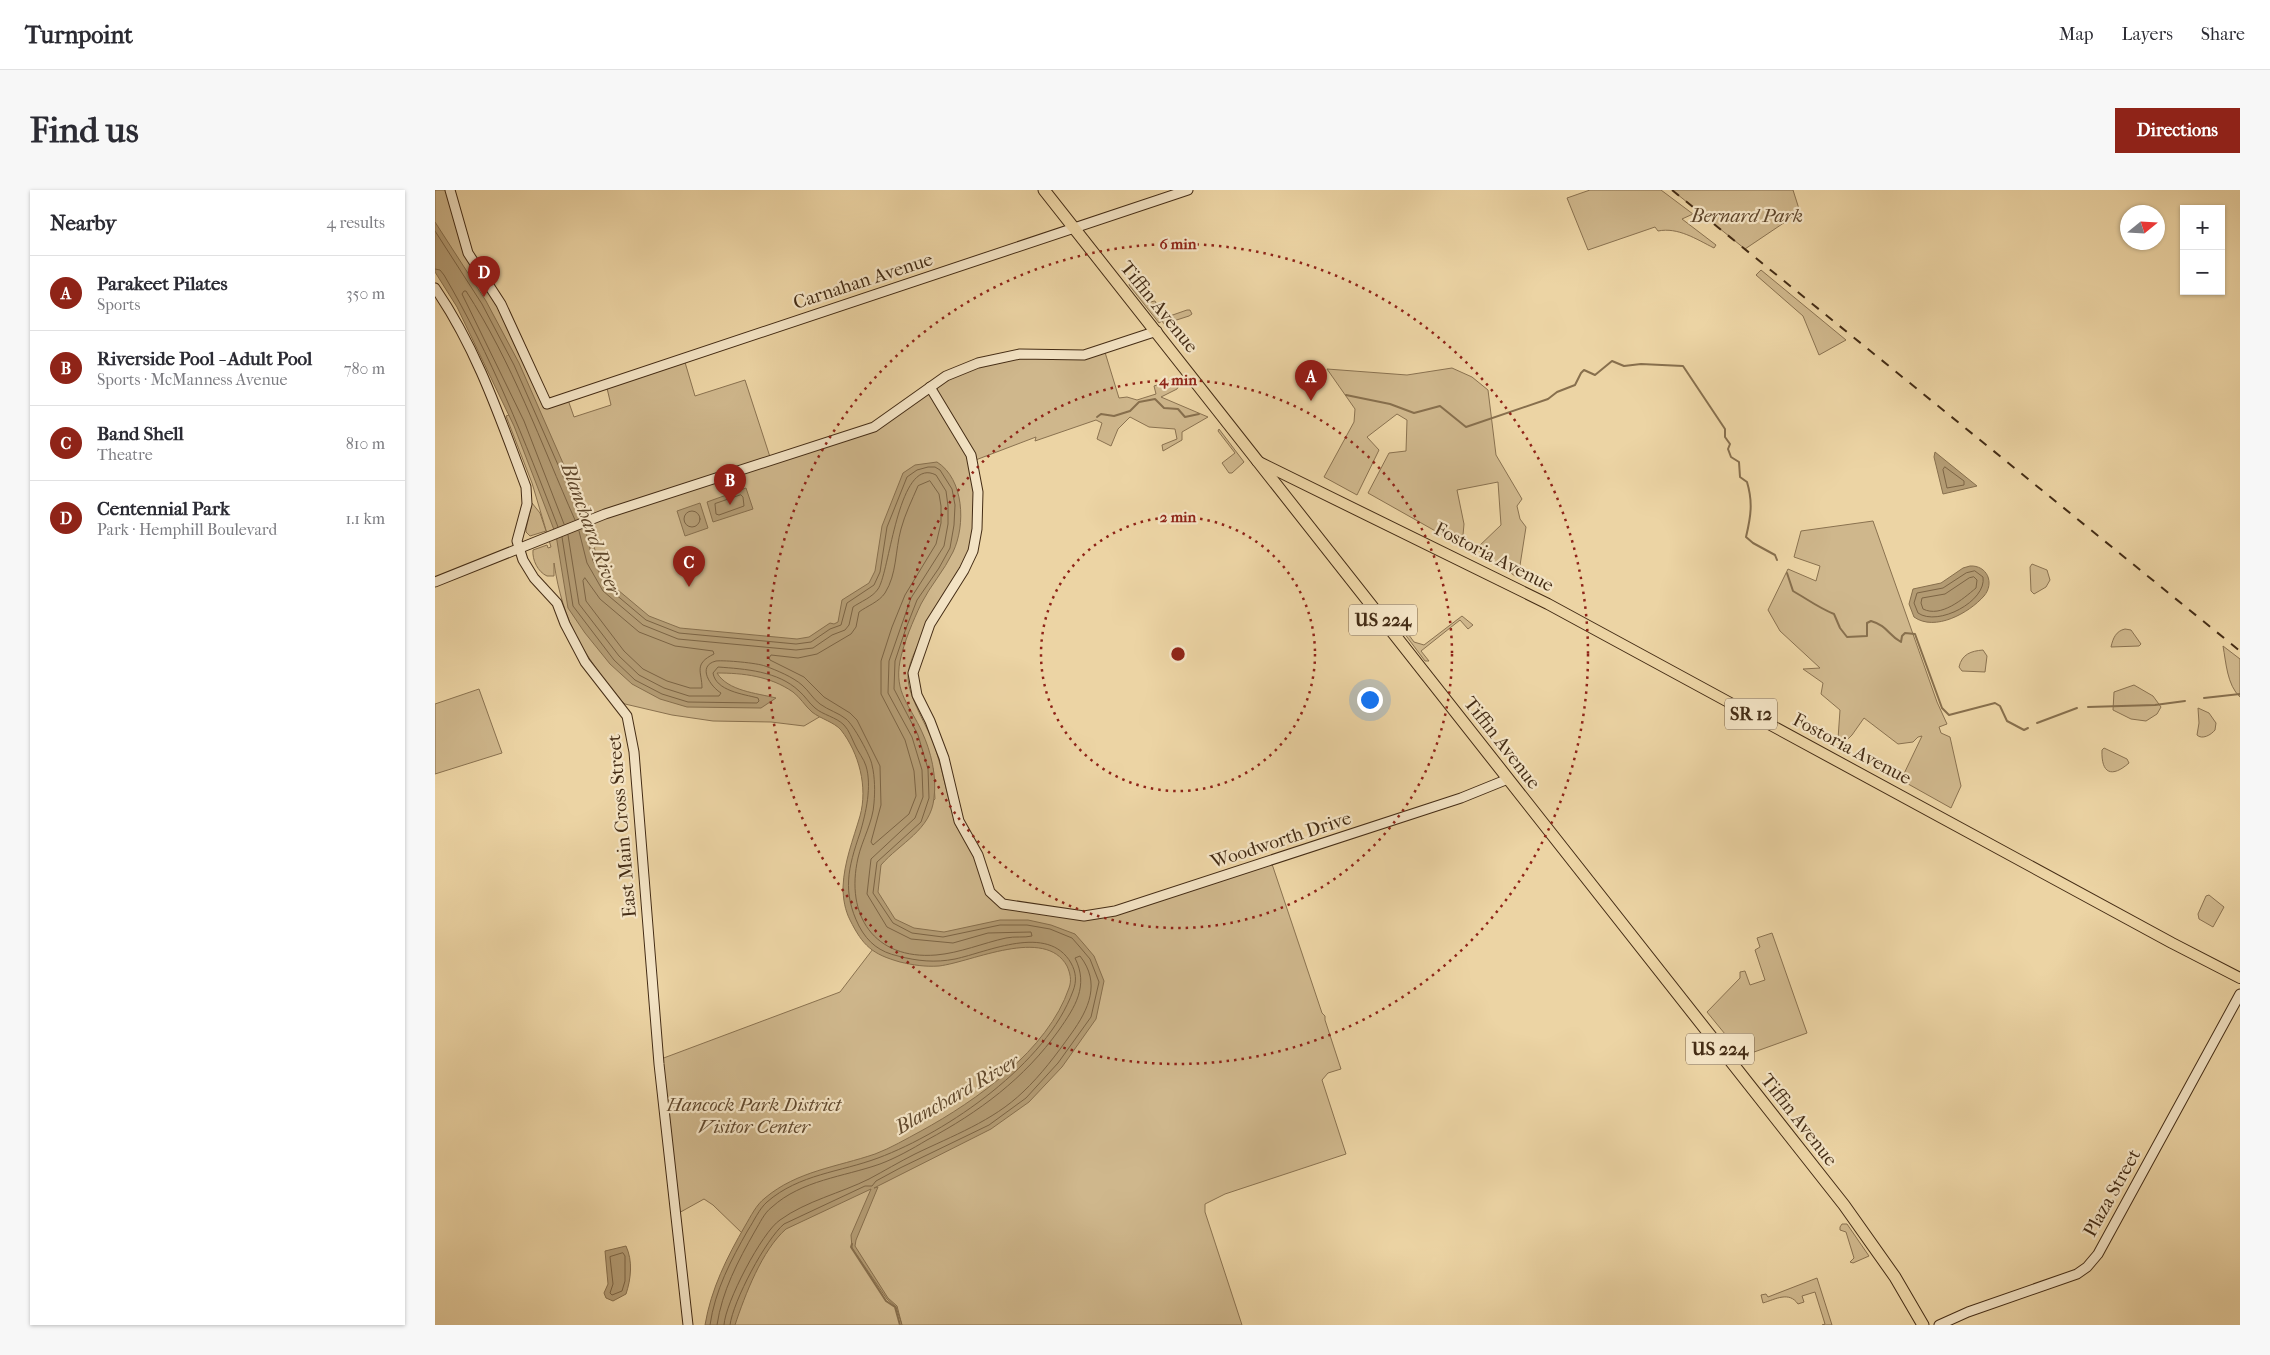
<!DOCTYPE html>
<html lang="en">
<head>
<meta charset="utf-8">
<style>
	body { margin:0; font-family:"IM FELL French Canon",serif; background:#f7f7f7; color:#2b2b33 }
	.controls { position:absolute; right:15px; top:15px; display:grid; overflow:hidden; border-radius:0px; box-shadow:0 1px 4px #0004 }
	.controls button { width:45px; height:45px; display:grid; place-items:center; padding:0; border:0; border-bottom:1px solid #e1e1e2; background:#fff; color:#2b2b33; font:25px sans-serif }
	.compass { position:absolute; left:1685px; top:15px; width:45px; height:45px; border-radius:50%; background:#fff; box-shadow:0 1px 4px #0004; rotate:72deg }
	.you { position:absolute; left:934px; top:509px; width:18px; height:18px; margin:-12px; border:4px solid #fff; border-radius:50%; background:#1a73e8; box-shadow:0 0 0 8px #1a73e833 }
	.badge { display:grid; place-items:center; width:32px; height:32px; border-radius:50%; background:#8f2418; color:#fff; font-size:16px; font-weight:700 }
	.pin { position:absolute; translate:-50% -41px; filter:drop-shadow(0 1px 2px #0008) }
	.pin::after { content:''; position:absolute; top:26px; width:18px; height:15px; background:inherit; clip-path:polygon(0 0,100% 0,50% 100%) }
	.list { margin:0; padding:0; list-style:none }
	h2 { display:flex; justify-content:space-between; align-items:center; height:65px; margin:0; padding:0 20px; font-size:21px }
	h2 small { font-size:16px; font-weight:400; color:#7c7c81 }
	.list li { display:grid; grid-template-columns:32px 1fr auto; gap:15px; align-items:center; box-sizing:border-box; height:75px; padding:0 20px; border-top:1px solid #e1e1e2 }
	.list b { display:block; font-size:19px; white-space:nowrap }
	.list p { margin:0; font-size:16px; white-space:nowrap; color:#7c7c81 }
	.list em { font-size:16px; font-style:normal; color:#7c7c81 }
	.map { position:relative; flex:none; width:1805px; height:1135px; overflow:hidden; border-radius:0px }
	header { display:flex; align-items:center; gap:30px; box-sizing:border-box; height:70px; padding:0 25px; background:#fff; border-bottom:1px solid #e1e1e2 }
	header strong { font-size:24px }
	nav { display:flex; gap:28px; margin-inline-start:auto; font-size:18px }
	.intro { display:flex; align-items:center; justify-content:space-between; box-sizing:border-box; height:120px; padding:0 30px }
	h1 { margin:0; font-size:35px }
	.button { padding:12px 22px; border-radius:0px; background:#8f2418; color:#fff; font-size:18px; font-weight:700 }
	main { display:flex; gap:30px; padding:0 30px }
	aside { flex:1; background:#fff; border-radius:0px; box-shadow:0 1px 4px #0004 }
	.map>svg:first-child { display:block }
	.green { fill:#cfb78c; stroke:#8a7250 }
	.water { fill:#b39b73; stroke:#876f4d }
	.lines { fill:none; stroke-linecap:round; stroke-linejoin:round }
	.shore { stroke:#7c6444; stroke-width:1 }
	.stream { stroke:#876f4d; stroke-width:2 }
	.secondary-casing { stroke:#442c15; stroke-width:11 }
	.primary-casing { stroke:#442c15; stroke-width:12 }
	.highway-casing { stroke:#442c15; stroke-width:13 }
	.secondary { stroke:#f3e3c4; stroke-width:9 }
	.primary { stroke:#ecd4a4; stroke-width:10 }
	.highway { stroke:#ecd4a4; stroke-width:11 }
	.rail { stroke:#442c15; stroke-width:2; stroke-dasharray:9 9; stroke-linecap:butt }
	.ring { fill:none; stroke:#8f2418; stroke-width:2.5; stroke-dasharray:2.5 5 }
	.labels { text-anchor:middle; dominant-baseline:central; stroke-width:4.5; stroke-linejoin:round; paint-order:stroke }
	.shield { fill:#f3e3c4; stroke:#78634a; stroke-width:1 }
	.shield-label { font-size:18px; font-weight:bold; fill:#442c15 }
	.park-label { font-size:19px; font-style:italic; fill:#60482d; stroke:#f3e3c4 }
	.street-label { font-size:19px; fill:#442c15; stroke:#f3e3c4 }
	.water-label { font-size:20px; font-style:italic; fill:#60482c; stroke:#f3e3c4 }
	.centre { fill:#8f2418; stroke:#f3e3c4; stroke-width:2.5 }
	.ring-label { font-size:15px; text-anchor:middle; font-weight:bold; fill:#8f2418; stroke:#f3e3c4; stroke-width:4.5; stroke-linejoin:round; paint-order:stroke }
</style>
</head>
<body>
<header>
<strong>Turnpoint</strong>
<nav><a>Map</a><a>Layers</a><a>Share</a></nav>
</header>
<div class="intro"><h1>Find us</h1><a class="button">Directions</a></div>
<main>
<aside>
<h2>Nearby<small>4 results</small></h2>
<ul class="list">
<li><span class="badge">A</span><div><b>Parakeet Pilates</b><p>Sports</p></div><em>350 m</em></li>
<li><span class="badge">B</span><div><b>Riverside Pool - Adult Pool</b><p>Sports · McManness Avenue</p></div><em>780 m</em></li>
<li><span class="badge">C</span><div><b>Band Shell</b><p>Theatre</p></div><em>810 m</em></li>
<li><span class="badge">D</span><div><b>Centennial Park</b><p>Park · Hemphill Boulevard</p></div><em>1.1 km</em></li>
</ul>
</aside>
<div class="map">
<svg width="1805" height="1135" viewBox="0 0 1805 1135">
	<rect width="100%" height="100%" fill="#ecd4a4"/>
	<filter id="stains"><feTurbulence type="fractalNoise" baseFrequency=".004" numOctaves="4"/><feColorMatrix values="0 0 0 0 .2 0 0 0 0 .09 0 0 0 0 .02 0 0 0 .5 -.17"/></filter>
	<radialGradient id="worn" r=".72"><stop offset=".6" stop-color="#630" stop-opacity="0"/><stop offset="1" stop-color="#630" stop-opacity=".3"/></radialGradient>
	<g class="green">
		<path d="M 0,0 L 15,0 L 33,63 L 59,101 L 112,213 L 132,207 L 139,227 L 176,215 L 171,194 L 249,169 L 260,206 L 310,190 L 336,270 L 439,237 L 495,197 L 551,170 L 641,166 L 669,159 L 684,208 L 692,207 L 702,210 L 721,204 L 719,196 L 737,190 L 745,194 L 742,199 L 726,207 L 773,227 L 747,242 L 747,250 L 728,261 L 727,255 L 742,249 L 740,239 L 714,237 L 695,227 L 683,239 L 676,256 L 662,249 L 667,233 L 661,230 L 600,251 L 601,247 L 538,271 L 540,283 C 540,298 541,352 537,363 C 523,392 472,459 473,487 C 473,507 493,537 500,557 C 509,584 513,612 522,638 L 530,642 L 561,709 L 649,726 L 836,671 L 887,823 L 890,826 L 890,830 L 906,879 L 893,883 L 887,890 L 911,964 L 790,1004 L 770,1014 L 770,1022 L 807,1135 L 284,1135 L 308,1044 L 278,1015 L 269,1009 L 242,1024 L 226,869 L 405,802 L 438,759 L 429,680 L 500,609 L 498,578 L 420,506 L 369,536 L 336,532 L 278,531 L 237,525 L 190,514 L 186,510 C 148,464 128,433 119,373 L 119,386 L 112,386 C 103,382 97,370 98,360 L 112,355 L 113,358 L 116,357 L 97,293 L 71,226 L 88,221 L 0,48 Z"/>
		<path d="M 1155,0 L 1226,0 L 1258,24 L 1247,29 L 1281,55 L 1279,58 C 1261,49 1243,37 1223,41 L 1220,37 L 1153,60 L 1132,8 Z"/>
		<path d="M 1237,0 L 1358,0 L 1365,22 L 1310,59 Z"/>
		<path d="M 1326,80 L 1411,150 L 1384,165 L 1368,126 L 1321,85 Z"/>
		<path d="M 704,86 L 715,112 L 720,111 L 729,128 L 752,120 L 755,120 L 757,124 L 754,126 L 729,134 L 727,131 L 724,133 L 694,95 L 696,89 Z"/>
		<path d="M 1017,178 L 1037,187 L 1053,200 L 1061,265 L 1087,309 L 1082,316 L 1085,329 L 1091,337 L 1083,388 L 1041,359 L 1066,335 L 1063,292 L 1022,300 L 1029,334 L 1027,356 L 933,303 L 954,263 L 971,261 L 972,230 L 962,224 L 932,247 L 944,260 L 922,305 L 889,287 L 919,232 L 920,219 L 892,179 L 972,185 Z"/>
		<path d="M 784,239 L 809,272 L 797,283 L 794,283 L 787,273 L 800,263 L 783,241 Z"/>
		<path d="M 97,313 L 105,323 L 111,341 L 95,346 L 91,342 L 91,339 Z"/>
		<path d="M 1438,331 L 1502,512 L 1512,534 L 1504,537 L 1506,543 L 1515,547 L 1526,596 L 1516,618 L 1466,590 L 1487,546 L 1483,547 L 1478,552 L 1463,554 L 1429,528 L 1417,545 L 1410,552 L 1403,549 L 1405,520 L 1386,504 L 1388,493 L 1368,479 L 1385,478 L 1345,441 L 1333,420 L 1353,379 L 1381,391 L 1385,376 L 1359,367 L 1366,341 Z"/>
		<path d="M 1597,374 L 1612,380 L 1615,390 L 1611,397 L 1599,404 L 1596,401 L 1595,377 Z"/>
		<path d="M 1027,426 L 1038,435 L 1033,439 L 1025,430 L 986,461 L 994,471 L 990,471 L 960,431 L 963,430 L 979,452 L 989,455 Z"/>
		<path d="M 1690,439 L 1696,440 L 1706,454 L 1704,456 L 1676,457 C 1678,448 1681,441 1690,439 Z"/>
		<path d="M 1788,456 L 1805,469 L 1805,507 C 1792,495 1791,472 1788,456 Z"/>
		<path d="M 1548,460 L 1552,466 L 1550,482 L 1527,481 L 1524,477 C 1527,464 1536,461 1548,460 Z"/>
		<path d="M 1699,495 L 1718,506 L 1726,517 L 1722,524 L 1711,531 L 1696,529 L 1678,520 L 1679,502 Z"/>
		<path d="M 44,499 L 67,563 L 0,584 L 0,514 Z"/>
		<path d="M 1763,518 L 1774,523 L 1781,533 L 1780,540 C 1776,545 1767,550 1762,545 L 1764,533 Z"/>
		<path d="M 1669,558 L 1692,569 L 1694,573 C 1677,588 1666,584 1667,560 Z"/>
		<path d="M 1774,705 L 1789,717 L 1778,737 L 1764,729 L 1763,724 L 1771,706 Z"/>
		<path d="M 1337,743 L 1372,843 L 1308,866 L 1272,822 L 1305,788 L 1305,782 L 1310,781 L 1315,795 L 1330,790 L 1320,760 L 1325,757 L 1322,748 Z"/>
		<path d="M 1407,1034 L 1412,1034 L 1434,1066 L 1418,1073 L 1415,1072 L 1419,1068 L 1411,1042 L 1405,1040 L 1405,1037 Z"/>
		<path d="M 1382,1088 L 1397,1135 L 1387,1135 L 1390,1134 L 1380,1102 L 1367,1106 L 1369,1112 L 1363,1114 C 1354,1101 1341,1109 1328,1113 L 1326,1105 L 1331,1104 L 1333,1107 Z"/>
	</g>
	<g class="water">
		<path d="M 0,32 L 51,111 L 84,173 L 153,330 L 162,369 L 177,395 L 214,426 L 245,438 L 362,449 L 374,447 L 395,433 L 399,434 L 403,432 L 407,410 L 434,393 L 440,381 L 447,336 L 468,283 L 480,275 L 502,272 C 529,289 531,335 518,362 C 509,381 495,396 486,414 C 478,431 469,452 465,471 C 459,503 475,515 487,542 C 496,561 502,587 499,608 C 496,640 465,653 446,675 L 443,702 L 460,729 L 479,738 L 509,742 L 565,730 L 593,730 L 616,735 L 640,744 L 648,753 L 659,766 L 669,791 L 661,829 L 627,877 L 594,912 L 556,939 L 439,998 L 443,997 L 421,1050 L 420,1056 L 453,1108 L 462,1116 L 467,1135 L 461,1117 L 452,1109 L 417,1058 L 416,1045 L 436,999 L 351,1039 C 327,1060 310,1105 300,1135 L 270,1135 C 276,1099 292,1067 310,1036 C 316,1026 321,1015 330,1008 C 362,981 402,977 440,964 C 456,958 471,949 486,941 C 541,911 613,860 634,798 C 637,790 635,783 632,776 C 610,736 537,772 504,776 C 490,777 478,775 465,772 C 437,764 428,756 415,730 C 410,720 408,709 408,697 C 409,672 418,650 425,626 C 433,597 424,563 406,540 C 399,532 386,529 377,522 C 370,516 365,507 358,502 C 335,486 308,483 282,483 C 293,501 321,503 341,508 L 326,518 L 252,517 L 225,509 L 197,494 L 175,474 L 150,443 L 133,418 L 121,345 L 79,236 L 22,117 L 0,82 Z"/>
		<path d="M 1500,262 L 1542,296 L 1508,304 L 1499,267 Z"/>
		<path d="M 311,298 L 318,319 L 278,332 L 272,312 Z"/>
		<path d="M 265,313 L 273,338 L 250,346 L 242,321 Z"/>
		<path d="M 1535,376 C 1552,375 1560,393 1549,406 C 1534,423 1500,442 1479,427 L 1474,414 L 1478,399 L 1506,393 L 1528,378 Z"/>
		<path d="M 191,1056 C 198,1071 196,1089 191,1104 L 178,1111 L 171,1108 L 169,1103 L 173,1094 L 170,1061 Z"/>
	</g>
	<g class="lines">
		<g class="shore">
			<path d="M 0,41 L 47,114 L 79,175 L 146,327"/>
			<path d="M 0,79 L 5,80 L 9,85 C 56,165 90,251 123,337"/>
			<path d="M 1510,277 L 1529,291 L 1529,295 L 1512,298 L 1508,280 Z"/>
			<path d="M 495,291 L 504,304 L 506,316 L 506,333 L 501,354 L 470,405 L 457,437 L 446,471 L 446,504 L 470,550 L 479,581 L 481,606 L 474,624 L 438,655 L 436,652 L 446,615 L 445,576 L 422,530 L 415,523 L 389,507 L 369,487 L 335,470 L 334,468 L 336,465 L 363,468 L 382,464 L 416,444 L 421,437 L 424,422 C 432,416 444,412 450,403 C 462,384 460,361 466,339 C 470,324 477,310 483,296 Z"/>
			<path d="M 306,305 L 308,307 L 309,316 L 284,325 L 281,324 L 280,314 Z"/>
			<circle cx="257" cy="329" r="8"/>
			<path d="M 129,334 L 89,231 L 27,104 L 29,101 L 31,101 C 77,172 106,253 140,330"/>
			<path d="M 150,338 L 158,371 L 173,398 L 211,430 L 244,443 L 361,454 L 376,452 L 395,439 L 406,435 L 412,413 L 439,395 L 445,382 L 452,337 L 472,287 L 482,280 L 493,277 L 500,277 L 505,280 L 517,299 L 520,315 L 519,335 L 515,358 L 504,378 L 482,410 L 470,441 L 460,471 L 459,499 L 483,545 L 493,579 L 494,608 L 486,632 L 442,672 L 438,703 L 458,733 L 477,743 L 508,747 L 565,735 L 592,735 L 615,739 L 637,748 L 644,756 L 655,769 L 664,792 L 656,827 L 623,873 L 591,908 L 554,935 L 465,978 L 441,991 L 437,996 L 430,996 L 349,1034 C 331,1049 298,1111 295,1135"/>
			<path d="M 133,345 L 144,414 L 184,466 L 204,485 L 229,498 L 254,506 L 284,506 L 286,503 C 276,497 261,476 281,471 C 290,470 322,473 330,476 C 341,480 358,487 367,495 C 374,501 378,509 385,514 C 393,520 404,523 411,529 C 418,534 436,567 437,575 C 440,587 440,602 439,613 C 438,632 427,650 423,668 C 410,725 439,770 501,765 C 525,763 548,753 571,748 C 580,746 589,748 597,746 L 596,742 L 553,743 L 518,753 L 476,749 L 452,737 L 432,704 L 436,669 L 480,628 L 488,607 L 487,580 L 477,547 L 453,503 L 454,471 L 476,408 L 509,356 L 513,334 L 513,316 L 511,301 L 501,285 C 463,265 455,382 443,399 C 438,407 425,412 418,417 L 414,435 L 410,440 L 397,445 L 378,458 L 361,460 L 243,449 L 208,435 L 168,401 L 152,373 L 144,341"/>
			<path d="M 127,347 L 138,416 L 179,470 L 200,490 L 227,504 L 253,512 L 322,513 L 324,511 L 323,508 C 308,504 281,501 278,483 L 283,477 C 310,479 343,481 364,501 C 370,506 374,513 380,518 C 388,525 401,527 409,535 C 414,540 417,549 420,555 C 423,562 429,569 431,576 C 437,596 431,623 425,643 C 413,678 407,702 424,736 C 433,753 445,762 463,766 C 482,771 500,773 520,769 C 553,762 613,733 636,773 C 641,782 642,791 638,801 C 612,873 513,942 443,968 C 406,982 364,984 332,1012 C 324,1019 319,1031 313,1040 C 296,1070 280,1100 275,1135"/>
			<path d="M 1540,381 L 1548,387 C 1552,411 1503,437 1483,423 L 1479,413 L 1482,403 L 1508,398 L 1531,383 Z"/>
			<path d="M 1539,387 L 1542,390 L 1541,398 C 1528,409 1506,428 1488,419 L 1486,413 L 1487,408 L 1510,404 L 1534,388 Z"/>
			<path d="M 150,388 L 165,409 L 204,442 L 240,456 L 278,461 L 279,464 C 258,474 267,482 267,498 L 255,498 L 232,491 L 208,479 L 189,461 L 151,411 L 148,391 Z"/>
			<path d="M 188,1063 L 190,1066 L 190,1091 L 187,1101 L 177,1105 L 175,1103 L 178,1094 L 175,1067 Z"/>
			<path d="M 282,1135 C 287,1101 303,1071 320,1041 C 325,1033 329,1023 337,1017 C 367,990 408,987 445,974 C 461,968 477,959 492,950 C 544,922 589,889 624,840 C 640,817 654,796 640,768 L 645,766 C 666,793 654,819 636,844 C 621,865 606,885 588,902 C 558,931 517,946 480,964 C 464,972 449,981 434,989 C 406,1003 371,1011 345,1030 C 327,1042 290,1113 289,1135"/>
		</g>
		<g class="stream">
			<path d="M 911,205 L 955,214 L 979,223 L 1005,216 L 1031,237 L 1113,209 L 1122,202 L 1140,195 L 1146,183 L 1149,180 L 1160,185 L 1177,171 L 1189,176 L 1206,174 L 1248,176 L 1290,239 L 1290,247 L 1295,254 L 1293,259 L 1296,267 L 1304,272 L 1305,287 L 1312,292 C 1318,312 1316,326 1311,347 L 1318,353 L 1340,365 L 1342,370"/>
			<path d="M 662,227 L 666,224 L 679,226 L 695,221 L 704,212 L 720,209 L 729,218 L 743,219 L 750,227 L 764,224"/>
			<path d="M 1352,383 L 1358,401 C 1372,409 1384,418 1399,424 L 1405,438 L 1412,447 L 1432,446 L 1432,433 L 1436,431 C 1453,436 1452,444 1466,452 L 1467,446 L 1470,443 L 1480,444 L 1507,518 L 1514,525 L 1560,513 L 1565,516 L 1572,531 L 1589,540 L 1593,538"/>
			<path d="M 1769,508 L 1805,504"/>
			<path d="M 1653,517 L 1720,515 L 1750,511"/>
			<path d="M 1602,533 L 1642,518"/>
			<path d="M 417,1054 L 416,1057 L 451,1111 L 460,1117 L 465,1135"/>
		</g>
		<defs>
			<g id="secondary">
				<path d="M 15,0 L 33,63 L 66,114 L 112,214 L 753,0"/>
				<path d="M 0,98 C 42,159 65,228 91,297 L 92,314 L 82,351 L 88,370 L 99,388 L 122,413 L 130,434 L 150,472 L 192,526 L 199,562 L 224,874 L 253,1135"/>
				<path d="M 495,197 L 536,265 L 543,302 L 542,339 L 538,361 L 529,380 L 495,434 L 478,483 L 482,505 L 495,531 L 509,568 L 524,631 L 543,665 L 555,702 L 568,714 L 649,726 L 680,721 L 1026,608 L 1073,589"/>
				<path d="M 0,392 L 170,324 L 439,237 L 511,186 L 543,173 L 585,164 L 649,165 L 722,141"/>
				<path d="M 1504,1135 L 1533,1122 L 1642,1084 L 1652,1077 L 1663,1064 L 1805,804"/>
			</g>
			<path id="primary" d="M 822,271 L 1113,414 L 1737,753 L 1805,788"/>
			<path id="highway" d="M 609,0 L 1409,1015 L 1460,1087 L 1488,1135"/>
		</defs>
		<use href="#secondary" class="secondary-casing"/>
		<use href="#primary" class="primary-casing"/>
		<use href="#highway" class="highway-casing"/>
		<use href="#secondary" class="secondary"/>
		<use href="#primary" class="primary"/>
		<use href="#highway" class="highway"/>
		<path class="rail" d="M 1237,0 L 1805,461"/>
	</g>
	<g class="ring">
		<circle cx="743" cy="464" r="137"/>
		<circle cx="743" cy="464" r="274"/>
		<circle cx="743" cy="464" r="410"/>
	</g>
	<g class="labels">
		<g class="shield">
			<rect x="914" y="414.5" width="68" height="31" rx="4"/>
			<rect x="1290" y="508.5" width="52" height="31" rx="4"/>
			<rect x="1251" y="843.5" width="68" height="31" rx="4"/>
		</g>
		<g class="shield-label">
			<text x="948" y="430">US 224</text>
			<text x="1316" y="524">SR 12</text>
			<text x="1285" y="859">US 224</text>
		</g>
		<g class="park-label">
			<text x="1312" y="26">Bernard Park</text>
			<text x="319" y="915">Hancock Park District<tspan x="319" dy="22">Visitor Center</tspan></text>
		</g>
		<g class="street-label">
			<text transform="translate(428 91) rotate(-18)">Carnahan Avenue</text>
			<text transform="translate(724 117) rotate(51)">Tiffin Avenue</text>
			<text transform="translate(1059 367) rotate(27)">Fostoria Avenue</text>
			<text transform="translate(1067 553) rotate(52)">Tiffin Avenue</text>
			<text transform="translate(1417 559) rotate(28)">Fostoria Avenue</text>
			<text transform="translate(187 636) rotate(-95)">East Main Cross Street</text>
			<text transform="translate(846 650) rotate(-18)">Woodworth Drive</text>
			<text transform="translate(1364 930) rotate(52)">Tiffin Avenue</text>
			<text transform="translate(1677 1003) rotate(-61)">Plaza Street</text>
		</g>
		<g class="water-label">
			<text transform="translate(156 339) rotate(70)">Blanchard River</text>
			<text transform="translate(522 904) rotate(-30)">Blanchard River</text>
		</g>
	</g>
	<circle cx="743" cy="464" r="8" class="centre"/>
	<g class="ring-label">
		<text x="743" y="59">6 min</text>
		<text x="743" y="195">4 min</text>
		<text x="743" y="332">2 min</text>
	</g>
	<rect width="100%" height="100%" filter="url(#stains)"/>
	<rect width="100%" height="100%" fill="url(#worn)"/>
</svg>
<div class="controls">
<button>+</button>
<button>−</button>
</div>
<svg class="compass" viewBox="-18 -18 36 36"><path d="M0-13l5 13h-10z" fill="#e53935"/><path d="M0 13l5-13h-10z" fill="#7c7c81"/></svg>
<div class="you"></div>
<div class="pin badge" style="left:876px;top:211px">A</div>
<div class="pin badge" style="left:295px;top:315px">B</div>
<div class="pin badge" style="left:254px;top:397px">C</div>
<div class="pin badge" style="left:49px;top:107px">D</div>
</div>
</main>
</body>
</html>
